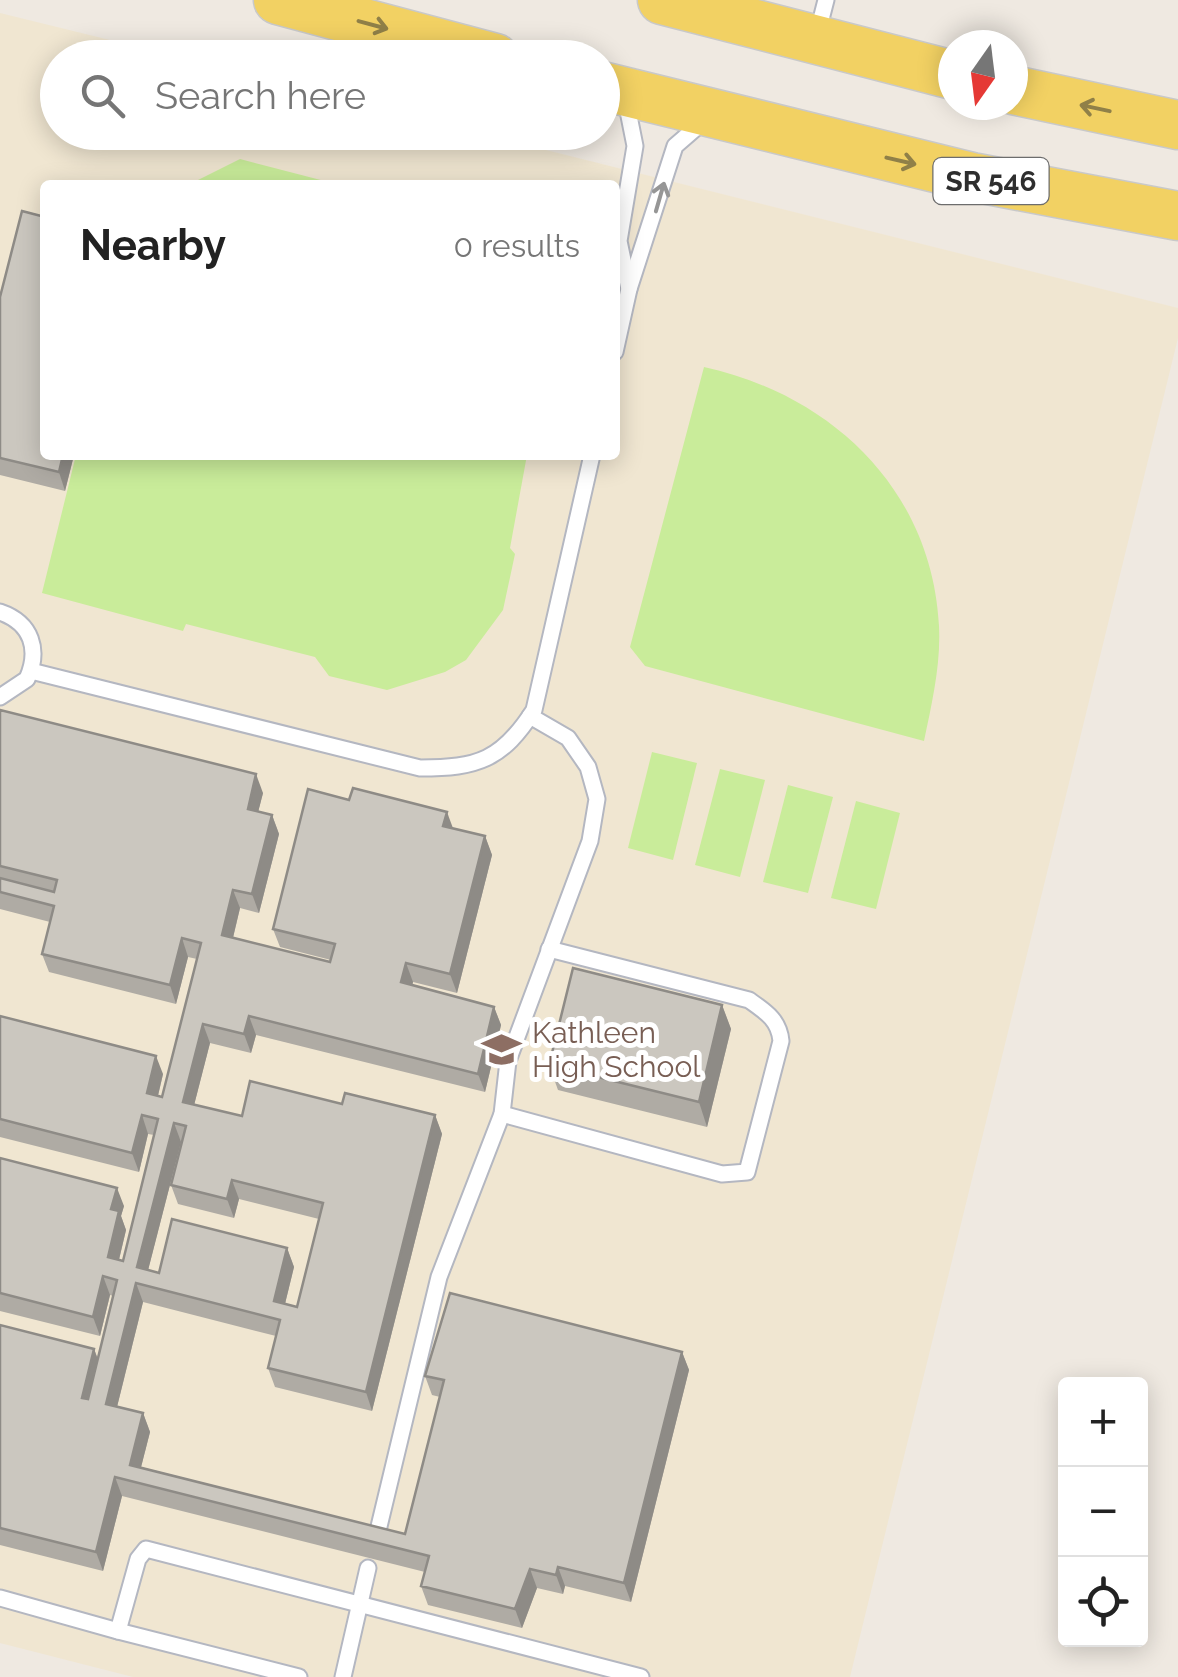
<!DOCTYPE html>
<html lang="en">
<head>
<meta charset="utf-8">
<style>
	body { margin:0; font-family:Raleway,sans-serif; background:#f2f2f2; color:#222 }
	.controls { position:absolute; right:30px; bottom:30px; display:grid; overflow:hidden; border-radius:10px; box-shadow:0 5px 25px #0003 }
	.controls button { width:90px; height:90px; display:grid; place-items:center; padding:0; border:0; border-bottom:2px solid #e0e0e0; background:#fff; color:#222; font:50px sans-serif }
	.compass { position:absolute; left:938px; top:30px; width:90px; height:90px; border-radius:50%; background:#fff; box-shadow:0 5px 25px #0003; rotate:194deg }
	.list { margin:0; padding:0; list-style:none }
	h2 { display:flex; justify-content:space-between; align-items:center; height:130px; margin:0; padding:0 40px; font-size:42px }
	h2 small { font-size:32px; font-weight:400; color:#767676 }
	.icon { flex:none; width:55px; height:55px; fill:none; stroke:currentColor; stroke-width:2; stroke-linecap:round; stroke-linejoin:round }
	.map { position:relative; flex:none; width:1178px; height:1677px; overflow:hidden }
	.search { position:absolute; background:#fff; box-shadow:0 5px 25px #0003; left:40px; top:40px; width:580px; height:110px; display:flex; align-items:center; gap:25px; box-sizing:border-box; padding:0 35px; border-radius:55px; color:#767676; font-size:38px }
	.panel { position:absolute; background:#fff; box-shadow:0 5px 25px #0003; left:40px; top:180px; width:580px; height:280px; border-radius:10px }
	.map>svg:first-child { display:block }
	.education { fill:#f0e6d1; fill-rule:evenodd }
	.pitch { fill:#c9ec9a }
	.lines { fill:none; stroke-linecap:round; stroke-linejoin:round }
	.lane-casing { stroke:#b4b7c1; stroke-width:19 }
	.primary-casing { stroke:#c9c9c9; stroke-width:51 }
	.lane { stroke:#fff; stroke-width:15 }
	.primary { stroke:#f2d163; stroke-width:48 }
	.wall { fill:#afaba4; fill-rule:evenodd }
	.shaded-wall { fill:#8e8b86 }
	.building { fill:#cbc7bf; stroke:#8e8b86; stroke-width:2.5; fill-rule:evenodd }
	.oneway { stroke:#908048 }
	.oneway2 { stroke:#969696 }
	.labels { text-anchor:middle; dominant-baseline:central; stroke-width:10; stroke-linejoin:round; paint-order:stroke }
	.shield { fill:#fff; stroke:#6d6d6d; stroke-width:2.5 }
	.shield-label { font-size:28px; font-weight:bold; fill:#2e2e2e }
	.education-label { font-size:30px; fill:#785e54; stroke:#fff; text-anchor:start }
</style>
</head>
<body>
<div class="map">
<svg width="1178" height="1677" viewBox="0 0 1178 1677">
	<rect width="100%" height="100%" fill="#efe9e1"/>
	<path class="education" d="M 0,13 L 179,57 L 58,58 L 58,132 L 478,133 L 1178,308 L 1178,338 L 850,1677 L 133,1677 L 0,1643 ZM 45,185 L 615,185 L 615,455 L 45,455 Z"/>
	<g class="pitch">
		<path d="M 240,159 L 340,185 L 188,185 Z"/>
		<path d="M 704,367 C 832,395 932,490 939,626 C 941,664 932,703 924,741 L 645,666 L 630,647 Z"/>
		<path d="M 76,455 L 527,455 L 510,548 L 515,554 L 503,610 L 466,660 L 445,672 L 387,690 L 329,676 L 315,657 L 186,624 L 183,631 L 42,593 Z"/>
		<path d="M 652,752 L 697,763 L 673,860 L 628,848 Z"/>
		<path d="M 720,769 L 765,780 L 740,877 L 695,865 Z"/>
		<path d="M 788,785 L 833,797 L 808,893 L 763,882 Z"/>
		<path d="M 856,801 L 900,813 L 876,909 L 831,898 Z"/>
	</g>
	<g class="lines">
		<defs>
			<g id="lane">
				<path d="M 817,35 L 826,0"/>
				<path d="M 626,101 L 635,146 L 619,241 L 629,289"/>
				<path d="M 615,352 L 629,289 L 675,146 L 705,120"/>
				<path d="M 0,612 C 32,623 40,650 27,679 L 0,697"/>
				<path d="M 31,671 L 420,768 C 478,768 502,760 534,710 L 592,455"/>
				<path d="M 502,1114 L 722,1174 L 747,1172 L 781,1041 C 779,1020 766,1012 749,1000 L 549,949"/>
				<path d="M 376,1539 L 439,1277 L 502,1114 L 508,1061 L 590,841 L 597,799 L 588,767 L 568,738 L 530,716"/>
				<path d="M 0,1598 L 118,1631"/>
				<path d="M 299,1677 L 118,1631 L 138,1559 L 146,1549 L 641,1677"/>
				<path d="M 343,1677 L 368,1568"/>
			</g>
			<g id="primary">
				<path d="M 278,0 L 495,58"/>
				<path d="M 662,0 L 953,75"/>
				<path d="M 602,86 L 972,177 L 1178,216"/>
				<path d="M 1013,90 L 1178,125"/>
			</g>
		</defs>
		<use href="#lane" class="lane-casing"/>
		<use href="#primary" class="primary-casing"/>
		<use href="#lane" class="lane"/>
		<use href="#primary" class="primary"/>
	</g>
	<g class="wall">
		<path d="M 0,297 L 74,455 L 65,491 L 0,475 Z"/>
		<path d="M 0,710 L 263,793 L 258,812 L 272,815 L 279,834 L 259,913 L 240,908 L 233,938 L 330,962 L 331,960 L 280,947 L 273,929 L 452,828 L 485,836 L 492,855 L 457,993 L 413,982 L 412,985 L 494,1007 L 501,1025 L 485,1092 L 256,1035 L 251,1053 L 210,1043 L 194,1105 L 242,1116 L 342,1104 L 435,1115 L 442,1134 L 372,1411 L 275,1387 L 268,1368 L 276,1336 L 143,1302 L 117,1407 L 143,1413 L 150,1432 L 141,1467 L 405,1534 L 440,1397 L 432,1395 L 425,1376 L 682,1352 L 689,1370 L 631,1602 L 565,1586 L 563,1594 L 537,1588 L 522,1628 L 428,1605 L 421,1586 L 425,1572 L 122,1496 L 103,1571 L 0,1545 L 0,1325 L 94,1349 L 98,1359 L 113,1296 L 110,1295 L 100,1336 L 0,1311 L 0,1158 L 124,1206 L 121,1216 L 126,1230 L 119,1260 L 123,1261 L 154,1135 L 148,1134 L 139,1172 L 0,1137 L 0,1016 L 163,1074 L 158,1096 L 162,1097 L 197,959 L 188,957 L 176,1004 L 49,972 L 42,954 L 50,922 L 0,909 ZM 181,1142 L 171,1185 L 178,1204 L 234,1218 L 239,1199 L 319,1219 L 297,1307 L 285,1304 L 294,1267 L 287,1248 L 159,1273 L 148,1270 Z"/>
		<path d="M 722,1005 L 731,1029 L 707,1127 L 558,1090 L 549,1065 Z"/>
	</g>
	<g class="shaded-wall">
		<path d="M 63,455 L 74,455 L 65,491 L 59,472 Z"/>
		<path d="M 256,774 L 263,793 L 254,828 L 248,809 Z"/>
		<path d="M 447,812 L 454,831 L 443,826 Z"/>
		<path d="M 272,815 L 279,834 L 259,913 L 252,894 Z"/>
		<path d="M 485,836 L 492,855 L 457,993 L 450,974 Z"/>
		<path d="M 233,890 L 240,908 L 229,954 L 222,935 Z"/>
		<path d="M 182,938 L 188,957 L 176,1004 L 170,985 Z"/>
		<path d="M 406,963 L 413,982 L 408,1001 L 401,982 Z"/>
		<path d="M 722,1005 L 731,1029 L 707,1127 L 699,1102 Z"/>
		<path d="M 494,1007 L 501,1025 L 485,1092 L 478,1074 Z"/>
		<path d="M 249,1016 L 256,1035 L 251,1053 L 244,1034 Z"/>
		<path d="M 203,1024 L 210,1043 L 190,1121 L 183,1102 Z"/>
		<path d="M 156,1056 L 163,1074 L 154,1112 L 147,1093 Z"/>
		<path d="M 142,1115 L 148,1134 L 139,1172 L 132,1153 Z"/>
		<path d="M 435,1115 L 442,1134 L 372,1411 L 366,1392 Z"/>
		<path d="M 174,1123 L 181,1142 L 144,1286 L 137,1267 Z"/>
		<path d="M 232,1180 L 239,1199 L 234,1218 L 227,1199 Z"/>
		<path d="M 117,1188 L 124,1206 L 121,1216 L 126,1230 L 115,1276 L 108,1257 L 111,1209 Z"/>
		<path d="M 287,1248 L 294,1267 L 281,1320 L 274,1301 Z"/>
		<path d="M 103,1276 L 110,1295 L 100,1336 L 93,1317 Z"/>
		<path d="M 136,1283 L 143,1302 L 113,1423 L 106,1404 Z"/>
		<path d="M 94,1349 L 101,1368 L 89,1417 L 82,1398 Z"/>
		<path d="M 682,1352 L 689,1370 L 631,1602 L 624,1583 Z"/>
		<path d="M 143,1413 L 150,1432 L 137,1483 L 130,1465 Z"/>
		<path d="M 115,1477 L 122,1496 L 103,1571 L 96,1552 Z"/>
		<path d="M 558,1567 L 565,1586 L 563,1594 L 556,1575 Z"/>
		<path d="M 530,1569 L 537,1588 L 522,1628 L 515,1609 Z"/>
	</g>
	<g class="building">
		<path d="M 22,211 L 45,217 L 45,455 L 63,455 L 59,472 L 0,458 L 0,297 Z"/>
		<path d="M 0,710 L 256,774 L 248,809 L 272,815 L 252,894 L 233,890 L 222,935 L 330,962 L 335,944 L 273,929 L 308,789 L 349,800 L 353,788 L 447,812 L 443,826 L 485,836 L 450,974 L 406,963 L 401,982 L 494,1007 L 478,1074 L 249,1016 L 244,1034 L 203,1024 L 183,1102 L 242,1116 L 250,1081 L 342,1104 L 345,1093 L 435,1115 L 366,1392 L 268,1368 L 280,1320 L 136,1283 L 106,1404 L 143,1413 L 130,1465 L 405,1534 L 444,1380 L 425,1376 L 450,1293 L 682,1352 L 624,1583 L 558,1567 L 556,1575 L 530,1569 L 515,1609 L 421,1586 L 429,1556 L 115,1477 L 96,1552 L 0,1528 L 0,1325 L 94,1349 L 82,1398 L 88,1399 L 117,1280 L 103,1276 L 93,1317 L 0,1293 L 0,1158 L 117,1188 L 111,1209 L 119,1211 L 108,1257 L 123,1261 L 158,1119 L 142,1115 L 132,1153 L 0,1119 L 0,1016 L 156,1056 L 147,1093 L 162,1097 L 201,943 L 182,938 L 170,985 L 42,954 L 54,906 L 0,892 L 0,878 L 54,892 L 57,880 L 0,866 ZM 174,1123 L 186,1126 L 171,1185 L 227,1199 L 232,1180 L 323,1203 L 297,1307 L 274,1301 L 287,1248 L 172,1219 L 159,1273 L 137,1267 Z"/>
		<path d="M 573,968 L 722,1005 L 699,1102 L 549,1065 Z"/>
	</g>
	<defs><path id="oneway-shaft" d="M-6 0H5M1.5-3L5.5 0L1.5 3" fill="none" stroke-width="1.6" stroke-linecap="round" stroke-linejoin="round" transform="scale(2.5)"/></defs>
	<g class="oneway">
		<use href="#oneway-shaft" transform="translate(373 25) rotate(15)"/>
		<use href="#oneway-shaft" transform="translate(1095 108) rotate(-168)"/>
		<use href="#oneway-shaft" transform="translate(901 161) rotate(13)"/>
	</g>
	<use class="oneway2" href="#oneway-shaft" transform="translate(660 197) rotate(-74)"/>
	<defs>
		<symbol id="school-bare" viewBox="-9 -9 18 18"><path d="M0-5L7-2L0 1L-7-2ZM-4 1L0 2.5L4 1V4Q0 6-4 4Z" fill="#8d6e63" stroke="#fff" stroke-width="2.5" paint-order="stroke"/></symbol>
	</defs>
	<g fill-rule="evenodd">
		<use href="#school-bare" x="474" y="1022" width="55" height="55"/>
	</g>
	<g class="labels">
		<rect class="shield" x="933.5" y="158" width="115" height="46" rx="8"/>
		<g class="shield-label">
			<text x="991" y="181">SR 546</text>
		</g>
		<g class="education-label">
			<text x="532" y="1032">Kathleen<tspan x="532" dy="34">High School</tspan></text>
		</g>
	</g>
</svg>
<div class="controls">
<button>+</button>
<button>−</button>
<button><svg class="icon" aria-label="locate" viewBox="0 0 24 24"><circle cx="12" cy="12" r="6"/><path d="M12 2v4M12 18v4M2 12h4M18 12h4"/></svg></button>
</div>
<svg class="compass" viewBox="-18 -18 36 36"><path d="M0-13l5 13h-10z" fill="#e53935"/><path d="M0 13l5-13h-10z" fill="#767676"/></svg>
<div class="search"><svg class="icon" aria-label="search" viewBox="0 0 24 24"><circle cx="10" cy="10" r="6"/><path d="M15 15l6 6"/></svg>Search here</div>
<section class="panel">
<h2>Nearby<small>0 results</small></h2>
<ul class="list">
</ul>
</section>
</div>
</body>
</html>
